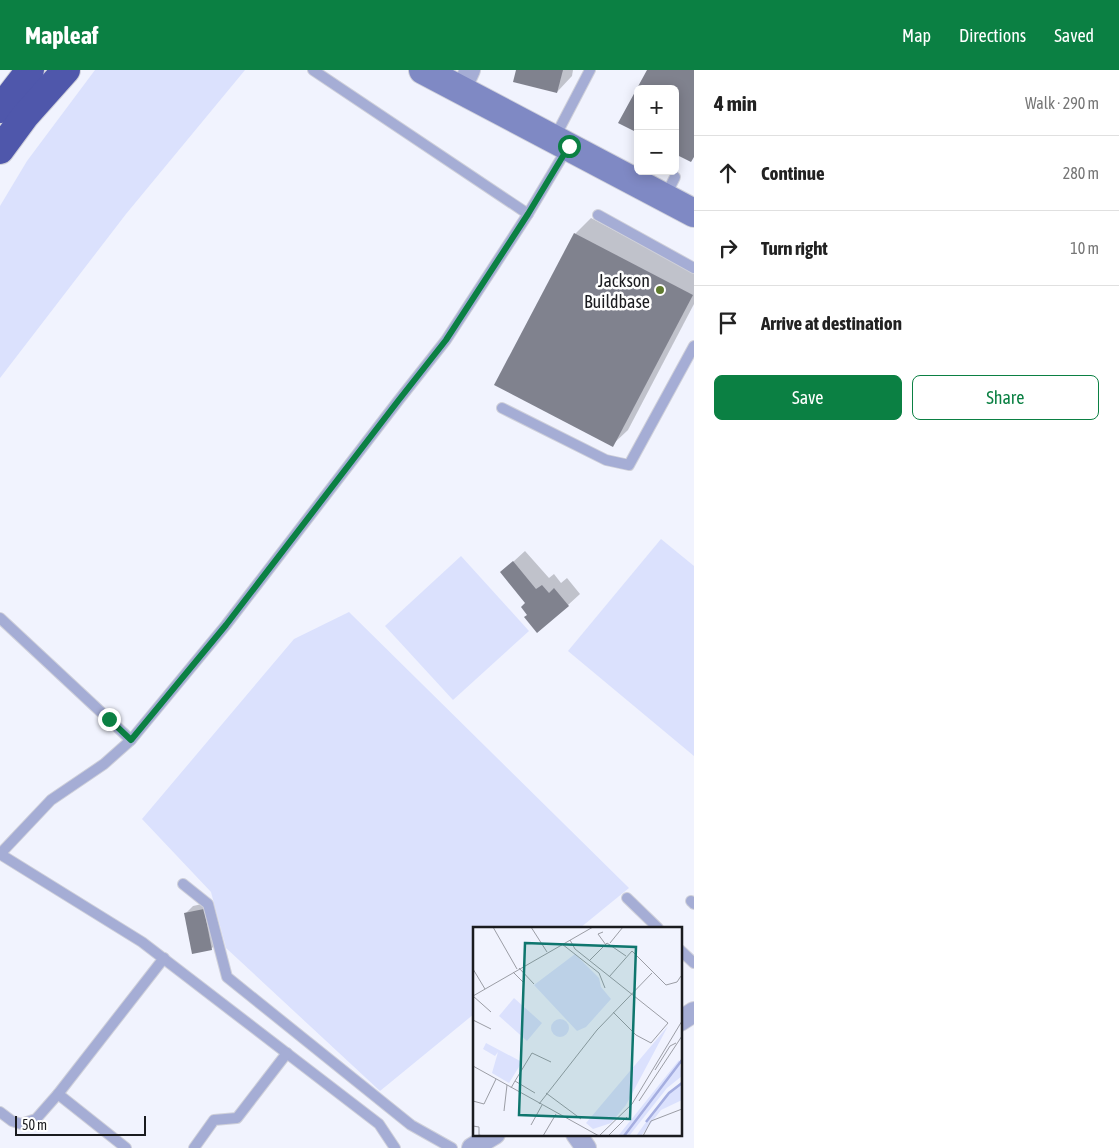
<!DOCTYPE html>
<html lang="en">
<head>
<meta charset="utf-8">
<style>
	body { margin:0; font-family:"Asap Condensed",sans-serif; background:#f6f6f6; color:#222 }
	.controls { position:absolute; right:15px; top:15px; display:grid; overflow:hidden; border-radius:8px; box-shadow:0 2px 12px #0003 }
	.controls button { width:45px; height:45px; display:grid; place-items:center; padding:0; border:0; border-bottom:1px solid #e0e0e0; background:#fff; color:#222; font:25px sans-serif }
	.scale { position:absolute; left:15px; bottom:12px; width:131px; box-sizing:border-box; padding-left:5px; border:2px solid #1a1b1f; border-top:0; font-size:14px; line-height:18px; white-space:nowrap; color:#1a1b1f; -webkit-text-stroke:4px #fff; paint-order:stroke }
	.stop { position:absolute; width:15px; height:15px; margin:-11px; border:4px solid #0b8043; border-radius:50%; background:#fff }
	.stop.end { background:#0b8043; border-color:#fff; box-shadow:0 1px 5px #0008 }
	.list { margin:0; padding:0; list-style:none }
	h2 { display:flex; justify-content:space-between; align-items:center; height:65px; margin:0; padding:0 20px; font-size:21px }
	h2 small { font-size:16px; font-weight:400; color:#767676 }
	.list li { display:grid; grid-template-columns:32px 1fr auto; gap:15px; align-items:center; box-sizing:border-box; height:75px; padding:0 20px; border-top:1px solid #e0e0e0 }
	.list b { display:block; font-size:19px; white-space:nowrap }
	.list em { font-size:16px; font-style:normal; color:#767676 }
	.actions { display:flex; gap:10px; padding:15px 20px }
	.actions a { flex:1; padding:11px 0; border:1px solid #0b8043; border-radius:8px; text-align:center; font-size:18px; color:#0b8043 }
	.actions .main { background:#0b8043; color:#fff }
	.icon { flex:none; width:28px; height:28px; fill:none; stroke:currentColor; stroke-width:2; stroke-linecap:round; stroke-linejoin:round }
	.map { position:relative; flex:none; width:694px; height:1078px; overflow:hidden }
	header { display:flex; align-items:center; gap:30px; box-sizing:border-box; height:70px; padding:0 25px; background:#0b8043; color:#fff }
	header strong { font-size:24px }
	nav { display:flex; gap:28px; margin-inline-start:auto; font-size:18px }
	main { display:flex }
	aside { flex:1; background:#fff }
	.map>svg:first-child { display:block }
	.green { fill:#dbe1fd }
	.shadow { fill:#0003 }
	.building { fill:#80828e }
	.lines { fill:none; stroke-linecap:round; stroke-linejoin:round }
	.lane-casing { stroke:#cfd0da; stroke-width:12 }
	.street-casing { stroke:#cfd0da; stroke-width:22 }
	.secondary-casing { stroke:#cfd0da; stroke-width:30 }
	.highway-casing { stroke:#cfd0da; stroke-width:30 }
	.lane { stroke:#a5add5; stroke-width:10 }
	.street { stroke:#a5add5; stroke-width:20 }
	.secondary { stroke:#7f89c4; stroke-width:28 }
	.highway { stroke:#4f57ab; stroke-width:28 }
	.route { stroke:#0b8043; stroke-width:6 }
	.poi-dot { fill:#607b2f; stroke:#fff; stroke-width:2 }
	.labels { text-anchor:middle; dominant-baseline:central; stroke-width:5; stroke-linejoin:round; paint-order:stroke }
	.poi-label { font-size:18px; fill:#1a1b1f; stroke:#fff; text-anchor:end }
	.inset-river { fill:none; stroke:#a5aee0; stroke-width:2.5 }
	.inset-road { fill:none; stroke:#9b9da5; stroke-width:1 }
	.view { fill:#0f766e; fill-opacity:0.15; stroke:#0f766e; stroke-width:2.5 }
	.inset-edge { fill:none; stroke:#1a1b1f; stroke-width:2.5 }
</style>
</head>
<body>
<header>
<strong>Mapleaf</strong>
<nav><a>Map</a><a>Directions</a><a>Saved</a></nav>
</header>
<main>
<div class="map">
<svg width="694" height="1078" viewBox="0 0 694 1078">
	<rect width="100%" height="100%" fill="#f1f3fe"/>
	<g class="green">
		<path d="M 95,0 L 245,0 L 126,144 L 0,308 L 0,136 L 27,91 Z"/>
		<path d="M 661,469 L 694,496 L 694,686 L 568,581 Z"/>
		<path d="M 461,486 L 529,561 L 453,630 L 385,556 Z"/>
		<path d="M 349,542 L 629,818 L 580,858 L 474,858 L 474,944 L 380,1021 L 226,878 L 211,822 L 142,749 L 294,569 Z"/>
	</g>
	<g class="shadow">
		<path d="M 517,0 L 573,0 L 572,6 L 557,22 Z"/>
		<path d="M 591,148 L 694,203 L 694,234 L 628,360 L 612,375 L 496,314 L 575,164 Z"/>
		<path d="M 525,481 L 549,508 L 554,504 L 561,513 L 567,508 L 580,524 L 568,535 L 529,545 L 527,532 L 502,502 Z"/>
		<path d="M 211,832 L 219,871 L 211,879 L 185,844 L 193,836 Z"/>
	</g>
	<g class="building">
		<path d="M 516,0 L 563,0 L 557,23 L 513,12 Z"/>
		<path d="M 647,0 L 694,0 L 694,87 L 691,92 L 675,84 L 675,19 L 638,19 L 638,63 L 618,53 Z"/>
		<path d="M 574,163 L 693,225 L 613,377 L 494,315 Z"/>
		<path d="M 513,491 L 536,519 L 542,515 L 549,523 L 554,518 L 569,536 L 537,563 L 524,547 L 527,545 L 521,537 L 525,533 L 500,502 Z"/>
		<path d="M 204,839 L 212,880 L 192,884 L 184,843 Z"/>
	</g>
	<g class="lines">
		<defs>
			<g id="lane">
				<path d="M 313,0 L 528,144"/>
				<path d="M 555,67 L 590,0"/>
				<path d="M 665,127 L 675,107"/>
				<path d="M 598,145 L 694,198"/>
				<path d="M 502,338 L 606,390 L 629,395 L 694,276"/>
				<path d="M 0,548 L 131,670"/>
				<path d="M 0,784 L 51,730 L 104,694 L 131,670 L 226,555 L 398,331 L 446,270 L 528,144 L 568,77"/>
				<path d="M 0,784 L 142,872 L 379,1054 L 395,1078"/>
				<path d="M 183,814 L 208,834 L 227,907 L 411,1055 L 452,1078"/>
				<path d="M 627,828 L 658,858"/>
				<path d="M 691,831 L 694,834"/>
				<path d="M 680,880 L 694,893"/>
				<path d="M 58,1024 L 126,1078"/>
				<path d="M 0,1042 L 12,1051 L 21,1054 L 36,1049 L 58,1024 L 164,888"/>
				<path d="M 194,1078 L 214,1050 L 237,1048 L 287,983"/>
			</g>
			<g id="street">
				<path d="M 461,20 L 470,0"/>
				<path d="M 680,951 L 694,942"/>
				<path d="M 576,1064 L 586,1078"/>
				<path d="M 472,1078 L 495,1064"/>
			</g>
			<path id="secondary" d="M 423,0 L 694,143"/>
			<g id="highway">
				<path d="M 0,39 L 30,0"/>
				<path d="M 0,80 L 25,46 L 66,0"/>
			</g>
		</defs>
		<use href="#lane" class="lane-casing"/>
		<use href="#street" class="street-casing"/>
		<use href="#secondary" class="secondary-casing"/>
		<use href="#highway" class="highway-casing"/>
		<use href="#lane" class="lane"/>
		<use href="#street" class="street"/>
		<use href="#secondary" class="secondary"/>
		<use href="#highway" class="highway"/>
	</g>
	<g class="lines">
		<path class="route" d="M 109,649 L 131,670 L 226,555 L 398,331 L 446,270 L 528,144 L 569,76"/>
	</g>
	<circle class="poi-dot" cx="660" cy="220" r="5"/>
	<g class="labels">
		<g class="poi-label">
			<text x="650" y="210">Jackson<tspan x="650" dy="21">Buildbase</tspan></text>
		</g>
	</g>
	<g transform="translate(473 857)">
		<rect width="209" height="209" fill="#f1f3fe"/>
		<path d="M 102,27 L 126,51 L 128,60 L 138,72 L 113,100 L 104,104 L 61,58 ZM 41,71 L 69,96 L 54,114 L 26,89 ZM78 101a9 9 0 1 1 18 0a9 9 0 1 1-18 0ZM 195,99 L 153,178 L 138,196 L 120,202 L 113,196 ZM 13,116 L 49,135 L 36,156 L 19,146 L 25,125 L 22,129 L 10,122 ZM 206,133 L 209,149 L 194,161 L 156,209 L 145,209 ZM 209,155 L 209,173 L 188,183 L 168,209 L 163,209 L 191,170 Z" fill="#dbe1fd"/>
		<path class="inset-river" d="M 173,195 L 196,166 L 209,156M 151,209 L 209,133"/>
		<path class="inset-road" d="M 20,0 L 44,42M 58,0 L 74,25M 130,5 L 125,7 L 133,18M 97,13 L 102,22 L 195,96 L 178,116 L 163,108 L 140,85M 137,16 L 150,0M 89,17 L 126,46 L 132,61M 116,34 L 134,16 L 153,29M 46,41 L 61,57M 0,42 L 12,62M 40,45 L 51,56M 136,50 L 159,24 L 193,58 L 204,55 L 208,49M 0,69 L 120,0M 0,69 L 18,85M 0,93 L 18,102M 0,139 L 126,209M 182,143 L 197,119 L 203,116M 42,154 L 59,126 L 78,135M 38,161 L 42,154 L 62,166M 73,166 L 108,192M 0,174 L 11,177 L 23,152M 166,174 L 209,109M 66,177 L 124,103 L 179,46M 31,184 L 34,158M 58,198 L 69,178M 0,199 L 6,200 L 6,208 L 10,209M 70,209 L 83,187M 126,209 L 159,177 L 209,94M 135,209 L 154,190M 170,209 L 178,194 L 209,182"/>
		<path class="view" d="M 52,16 L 163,20 L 157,192 L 46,188 Z"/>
		<rect width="209" height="209" class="inset-edge"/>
	</g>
</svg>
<div class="controls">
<button>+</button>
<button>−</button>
</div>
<div class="scale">50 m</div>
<div class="stop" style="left:569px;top:76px"></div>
<div class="stop end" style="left:109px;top:649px"></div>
</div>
<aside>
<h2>4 min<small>Walk · 290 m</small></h2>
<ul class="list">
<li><svg class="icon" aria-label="ahead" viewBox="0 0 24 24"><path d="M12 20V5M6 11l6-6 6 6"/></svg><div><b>Continue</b></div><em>280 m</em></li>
<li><svg class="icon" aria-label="right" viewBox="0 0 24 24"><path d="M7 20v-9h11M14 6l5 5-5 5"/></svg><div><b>Turn right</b></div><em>10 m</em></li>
<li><svg class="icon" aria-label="arrive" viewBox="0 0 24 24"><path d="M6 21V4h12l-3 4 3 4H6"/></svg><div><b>Arrive at destination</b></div></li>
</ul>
<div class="actions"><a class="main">Save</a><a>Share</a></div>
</aside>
</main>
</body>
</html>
